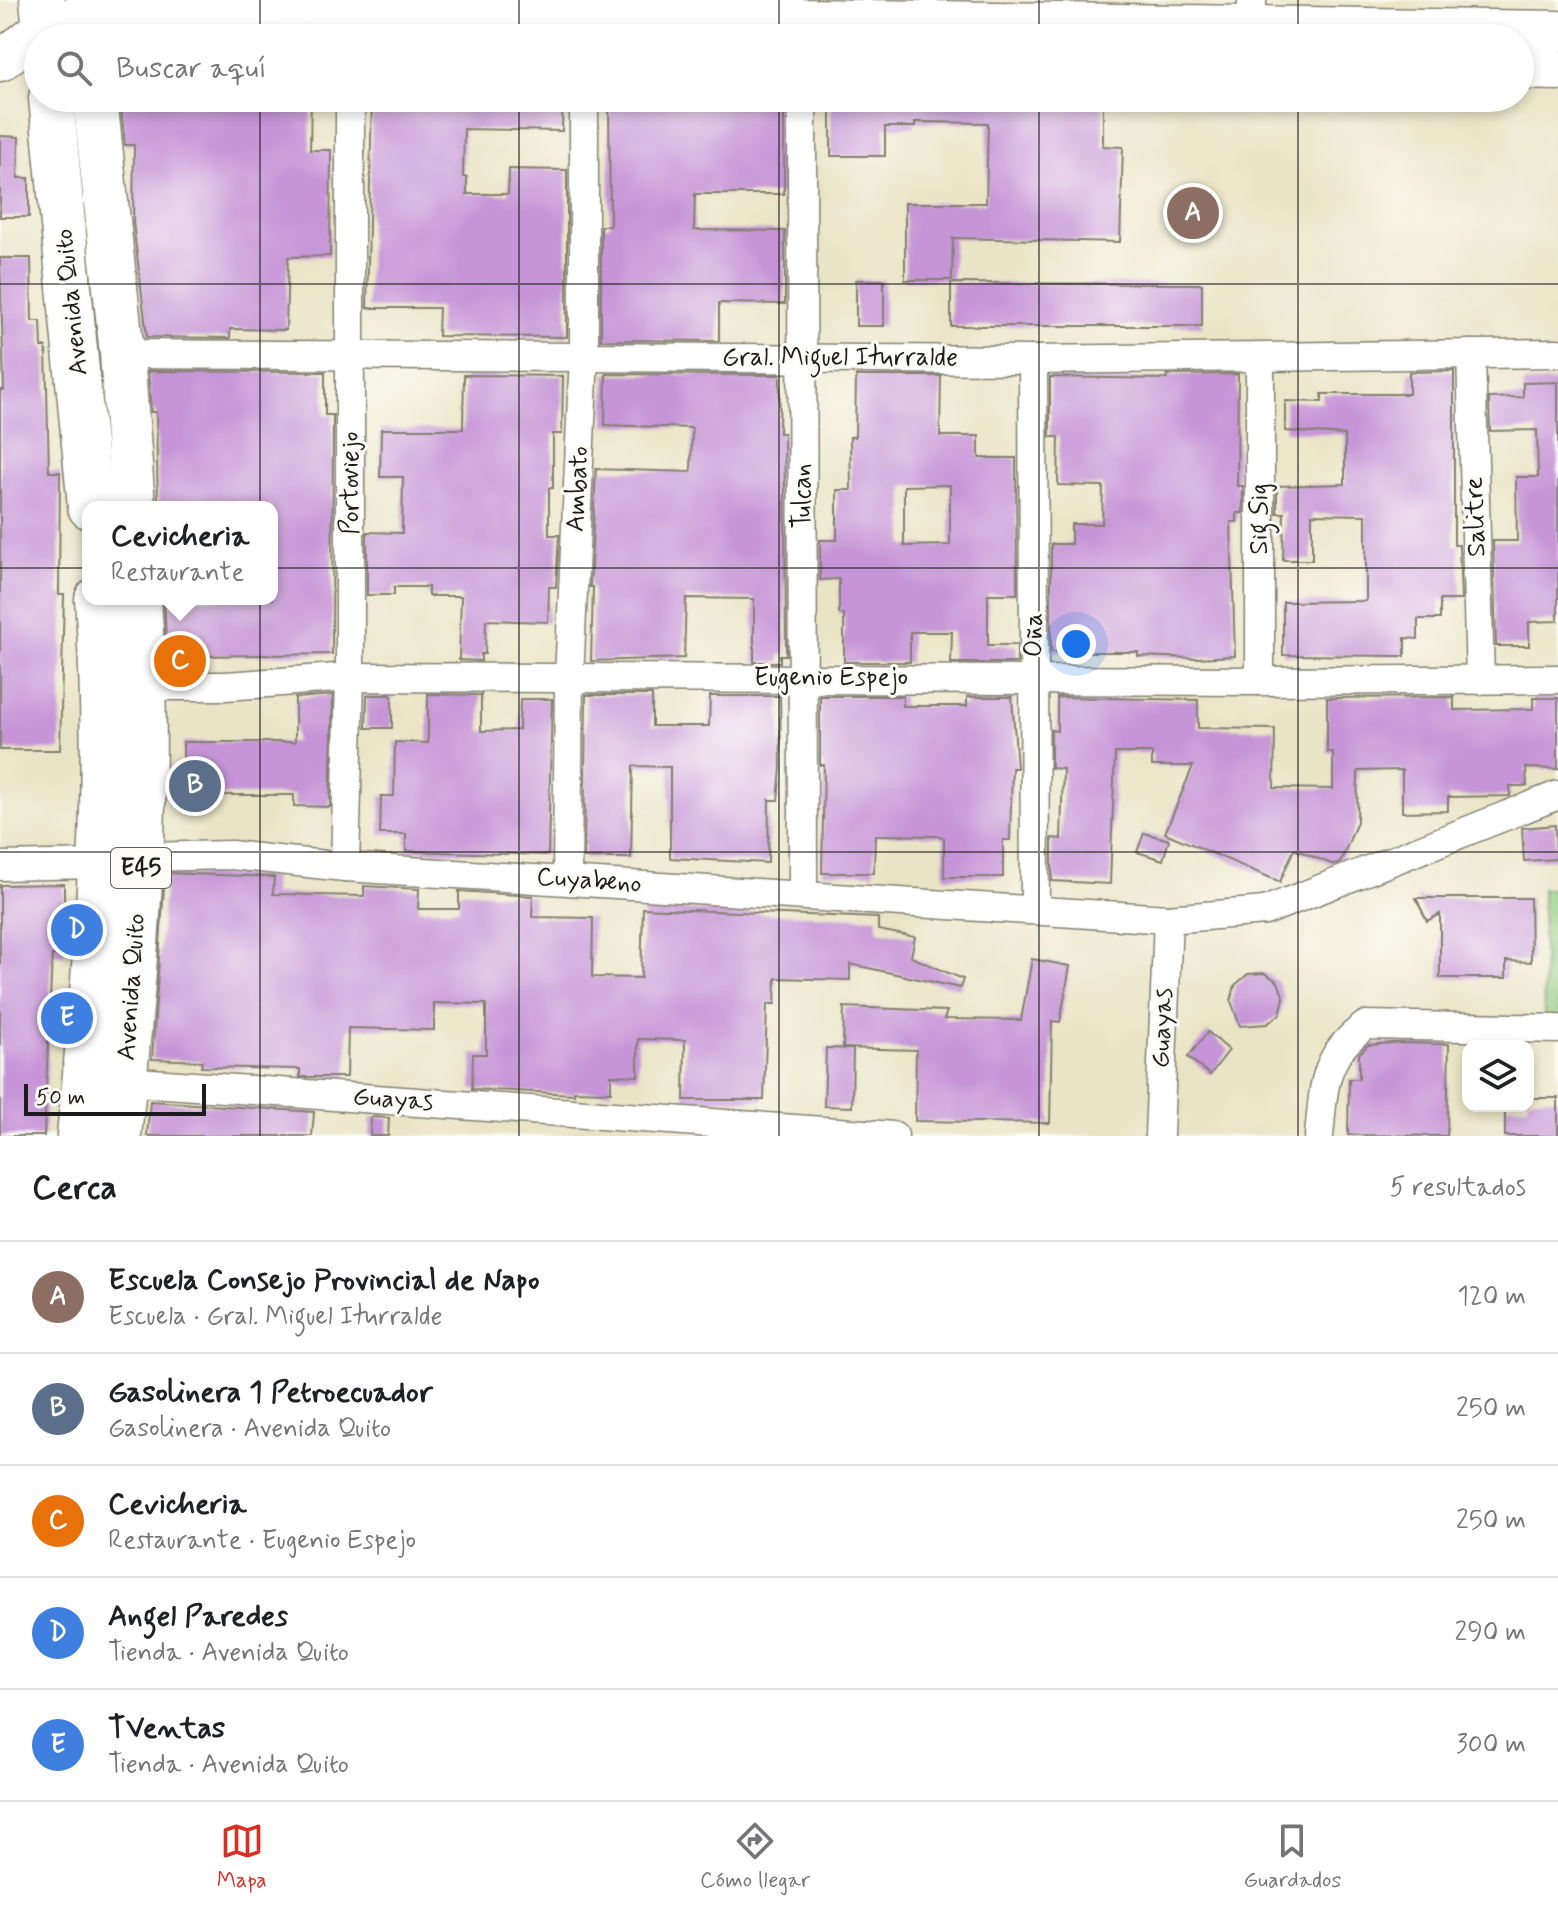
<!DOCTYPE html>
<html lang="es">
<head>
<meta charset="utf-8">
<style>
	body { margin:0; font-family:Mynerve,sans-serif; background:#f6f6f6; color:#202124 }
	.controls { position:absolute; right:24px; bottom:24px; display:grid; overflow:hidden; border-radius:16px; box-shadow:0 4px 12px #0003 }
	.controls button { width:72px; height:72px; display:grid; place-items:center; padding:0; border:0; border-bottom:2px solid #e0e0e0; background:#fff; color:#202124; font:40px sans-serif }
	.scale { position:absolute; left:24px; bottom:20px; width:182px; box-sizing:border-box; padding-left:8px; border:4px solid #1c1c1c; border-top:0; font-size:22px; line-height:28px; white-space:nowrap; color:#1c1c1c; -webkit-text-stroke:6px #fdfcf7; paint-order:stroke }
	.you { position:absolute; left:1076px; top:644px; width:28px; height:28px; margin:-20px; border:6px solid #fff; border-radius:50%; background:#1a73e8; box-shadow:0 0 0 12px #1a73e833 }
	.badge { display:grid; place-items:center; width:52px; height:52px; border-radius:50%; background:#d93025; color:#fff; font-size:26px; font-weight:700 }
	.pin { position:absolute; translate:-50% -50%; border:4px solid #fff; box-shadow:0 2px 8px #0006 }
	.popup { position:absolute; left:82px; top:501px; width:196px; height:104px; box-sizing:border-box; display:grid; place-content:center; border-radius:16px; background:#fff; filter:drop-shadow(0 2px 6px #0005); font-size:26px; white-space:nowrap; color:#757577 }
	.popup b { font-size:30px; color:#202124 }
	.popup::after { content:''; position:absolute; left:50%; top:100%; margin-left:-16px; border:16px solid transparent; border-top-color:#fff }
	.list { margin:0; padding:0; list-style:none }
	h2 { display:flex; justify-content:space-between; align-items:center; height:104px; margin:0; padding:0 32px; font-size:34px }
	h2 small { font-size:26px; font-weight:400; color:#757577 }
	.list li { display:grid; grid-template-columns:52px 1fr auto; gap:24px; align-items:center; box-sizing:border-box; height:112px; padding:0 32px; border-top:2px solid #e0e0e0 }
	.list b { display:block; font-size:30px; white-space:nowrap }
	.list p { margin:0; font-size:26px; white-space:nowrap; color:#757577 }
	.list em { font-size:26px; font-style:normal; color:#757577 }
	.icon { flex:none; width:44px; height:44px; fill:none; stroke:currentColor; stroke-width:2; stroke-linecap:round; stroke-linejoin:round }
	.map { position:relative; flex:none; width:1558px; height:1136px; overflow:hidden }
	.search { position:absolute; background:#fff; box-shadow:0 4px 12px #0003; left:24px; right:24px; top:24px; height:88px; display:flex; align-items:center; gap:20px; box-sizing:border-box; padding:0 28px; border-radius:44px; color:#757577; font-size:30px }
	.sheet { height:664px; background:#fff }
	nav { display:flex; justify-content:space-around; align-items:center; box-sizing:border-box; height:112px; border-top:2px solid #e0e0e0; background:#fff; font-size:22px; color:#757577 }
	nav a { display:grid; justify-items:center; gap:4px }
	nav .on { color:#d93025 }
	.map>svg:first-child { display:block }
	.green { fill:#8fca7e; stroke:#56734d; stroke-width:2 }
	.building { fill:#c694d7; fill-rule:evenodd }
	.lines { fill:none; stroke-linecap:round; stroke-linejoin:round }
	.street-casing { stroke:#838071; stroke-width:31 }
	.secondary-casing { stroke:#838071; stroke-width:43 }
	.highway-casing { stroke:#838071; stroke-width:47 }
	.street { stroke:#fff; stroke-width:28 }
	.secondary { stroke:#fff; stroke-width:40 }
	.highway { stroke:#fff; stroke-width:44 }
	.grid { fill:none; stroke:#1c1c1c; stroke-width:2; stroke-opacity:0.55 }
	.labels { text-anchor:middle; dominant-baseline:central; stroke-width:6; stroke-linejoin:round; paint-order:stroke }
	.shield { fill:#fdfcf7; stroke:#605f5e; stroke-width:2 }
	.shield-label { font-size:24px; font-weight:bold; fill:#1c1c1c }
	.street-label { font-size:26px; fill:#1c1c1c; stroke:#fdfcf7 }
</style>
</head>
<body>
<div class="map">
<svg width="1558" height="1136" viewBox="0 0 1558 1136">
	<rect width="100%" height="100%" fill="#fdfcf7"/>
	<filter id="ink" filterUnits="userSpaceOnUse"><feTurbulence type="fractalNoise" baseFrequency=".0125" numOctaves="2"/><feDisplacementMap in="SourceGraphic" scale="16" xChannelSelector="R" yChannelSelector="G"/><feConvolveMatrix kernelMatrix="1 2 1 2 8 2 1 2 1" color-interpolation-filters="sRGB"/></filter>
	<filter id="wash" filterUnits="userSpaceOnUse"><feTurbulence type="fractalNoise" baseFrequency=".006" numOctaves="4" result="noise"/><feDisplacementMap in="SourceGraphic" scale="32" xChannelSelector="R" yChannelSelector="G"/><feGaussianBlur stdDeviation="1.8" result="paint"/><feColorMatrix in="noise" values="0 0 0 0 0 0 0 0 0 0 0 0 0 0 0 0 0 1.4 0 .05"/><feComposite in="paint" operator="in"/></filter>
	<g filter="url(#wash)">
		<rect width="100%" height="100%" fill="#eae4c6"/>
		<path class="green" d="M 1542,889 L 1558,889 L 1558,1019 L 1544,1019 Z"/>
		<g id="blocks">
			<g class="building">
				<path d="M 120,98 L 311,98 L 310,150 L 331,150 L 330,256 L 288,257 L 286,330 L 230,329 L 230,338 L 147,337 L 133,222 L 134,145 L 125,145 Z"/>
				<path d="M 372,98 L 563,98 L 562,131 L 464,129 L 463,177 L 467,177 L 467,194 L 508,194 L 509,169 L 567,170 L 567,337 L 438,336 L 439,308 L 367,308 Z"/>
				<path d="M 609,98 L 784,98 L 784,194 L 695,194 L 694,230 L 785,231 L 785,304 L 719,303 L 719,341 L 601,340 L 601,226 L 610,226 Z"/>
				<path d="M 831,98 L 1103,98 L 1103,146 L 1123,147 L 1120,242 L 953,238 L 952,280 L 905,280 L 905,203 L 986,203 L 988,123 L 915,122 L 915,127 L 885,127 L 885,156 L 831,156 Z"/>
				<path d="M 0,136 L 19,137 L 18,178 L 29,178 L 29,217 L 0,217 Z"/>
				<path d="M 0,258 L 31,258 L 32,321 L 41,321 L 42,347 L 46,347 L 49,472 L 60,472 L 59,595 L 64,595 L 60,750 L 0,750 L 0,390 L 4,390 Z"/>
				<rect x="856" y="280" width="28" height="46"/>
				<path d="M 951,283 L 1202,284 L 1202,326 L 951,326 Z"/>
				<path d="M 148,371 L 325,372 L 325,415 L 333,415 L 332,654 L 199,656 L 200,660 L 167,661 L 164,599 L 272,599 L 272,507 L 158,507 L 156,412 L 151,412 Z"/>
				<path d="M 1454,371 L 1454,545 L 1459,545 L 1461,600 L 1440,600 L 1440,619 L 1418,619 L 1418,639 L 1405,638 L 1405,656 L 1283,655 L 1283,602 L 1366,601 L 1366,515 L 1312,514 L 1312,560 L 1283,560 L 1284,513 L 1277,513 L 1277,486 L 1345,484 L 1345,435 L 1285,431 L 1285,401 L 1322,402 L 1322,394 L 1409,394 L 1409,372 Z"/>
				<path d="M 606,374 L 780,375 L 779,433 L 784,433 L 785,489 L 786,655 L 780,655 L 780,662 L 754,662 L 754,599 L 686,598 L 684,658 L 591,661 L 593,587 L 590,587 L 596,469 L 691,472 L 692,428 L 605,425 Z"/>
				<path d="M 1238,374 L 1237,486 L 1243,486 L 1243,513 L 1237,513 L 1237,522 L 1231,522 L 1235,656 L 1196,658 L 1138,656 L 1138,652 L 1051,652 L 1051,544 L 1071,544 L 1071,524 L 1102,524 L 1103,486 L 1058,485 L 1059,437 L 1050,437 L 1050,377 L 1167,379 L 1167,375 Z"/>
				<path d="M 464,375 L 563,376 L 562,434 L 553,434 L 553,488 L 549,488 L 549,535 L 559,535 L 556,587 L 549,587 L 548,622 L 486,620 L 485,654 L 481,654 L 481,661 L 459,660 L 461,596 L 428,596 L 428,587 L 394,587 L 394,595 L 367,595 L 367,532 L 402,533 L 403,477 L 380,477 L 381,429 L 463,429 Z"/>
				<path d="M 856,376 L 941,376 L 940,436 L 979,436 L 979,458 L 1016,458 L 1017,594 L 988,594 L 988,645 L 1017,645 L 1017,663 L 951,663 L 952,632 L 910,632 L 910,662 L 844,662 L 844,614 L 839,614 L 839,579 L 820,580 L 820,540 L 837,540 L 837,490 L 851,490 L 850,437 L 855,437 ZM 950,485 L 950,545 L 904,546 L 904,486 Z"/>
				<path d="M 1558,382 L 1558,621 L 1529,622 L 1529,646 L 1496,646 L 1493,541 L 1517,541 L 1516,477 L 1538,477 L 1537,430 L 1490,431 L 1489,398 L 1523,397 L 1523,383 Z"/>
				<path d="M 428,694 L 481,695 L 481,731 L 519,730 L 520,699 L 552,699 L 548,855 L 406,851 L 406,834 L 380,834 L 381,796 L 394,796 L 395,742 L 428,743 Z"/>
				<path d="M 333,695 L 330,807 L 294,806 L 294,795 L 183,795 L 183,742 L 295,742 L 295,698 Z"/>
				<path d="M 367,695 L 392,695 L 392,728 L 366,728 Z"/>
				<path d="M 586,695 L 652,695 L 652,726 L 709,726 L 710,696 L 780,696 L 781,768 L 778,800 L 769,800 L 768,863 L 670,858 L 670,767 L 633,766 L 631,858 L 584,858 Z"/>
				<path d="M 820,696 L 903,696 L 903,706 L 967,706 L 967,697 L 1012,697 L 1017,768 L 1012,768 L 1010,840 L 1003,840 L 1003,877 L 944,877 L 944,838 L 939,836 L 875,835 L 874,873 L 822,873 L 824,765 L 820,765 Z"/>
				<path d="M 1057,697 L 1198,700 L 1198,728 L 1275,729 L 1274,788 L 1333,789 L 1333,752 L 1327,752 L 1327,698 L 1454,697 L 1454,710 L 1533,709 L 1533,698 L 1558,698 L 1558,769 L 1526,768 L 1527,786 L 1510,786 L 1510,796 L 1448,797 L 1448,811 L 1402,812 L 1402,770 L 1358,771 L 1357,822 L 1340,863 L 1334,865 L 1294,849 L 1280,882 L 1165,833 L 1193,766 L 1152,766 L 1152,753 L 1115,753 L 1110,884 L 1052,881 L 1052,838 L 1061,839 L 1063,769 L 1051,768 L 1051,730 L 1057,731 Z"/>
				<path d="M 1555,825 L 1556,859 L 1524,861 L 1522,828 Z"/>
				<path d="M 1144,833 L 1169,840 L 1163,860 L 1137,852 Z"/>
				<path d="M 165,873 L 274,877 L 273,894 L 364,896 L 364,886 L 419,889 L 418,909 L 459,909 L 459,891 L 533,896 L 532,917 L 593,918 L 592,977 L 641,978 L 643,908 L 878,918 L 878,930 L 915,937 L 911,957 L 963,979 L 960,988 L 850,964 L 850,980 L 776,978 L 775,1004 L 767,1004 L 764,1100 L 684,1100 L 685,1040 L 638,1039 L 638,1076 L 611,1075 L 611,1092 L 574,1091 L 574,1094 L 472,1089 L 473,1054 L 486,1054 L 486,1004 L 434,1003 L 434,1030 L 348,1028 L 347,1077 L 300,1077 L 300,1069 L 201,1067 L 202,1061 L 152,1059 Z"/>
				<path d="M 64,884 L 64,955 L 52,955 L 44,1136 L 0,1136 L 0,885 Z"/>
				<path d="M 1416,898 L 1530,898 L 1531,962 L 1506,961 L 1506,978 L 1440,978 L 1440,914 L 1427,921 Z"/>
				<path d="M 1032,959 L 1070,966 L 1060,1022 L 1052,1021 L 1050,1123 L 915,1121 L 916,1050 L 843,1048 L 844,1007 L 947,1011 L 944,1019 L 1021,1020 Z"/>
				<path d="M 1265,973 L 1278,982 L 1284,998 L 1280,1014 L 1267,1024 L 1240,1026 L 1231,1001 L 1235,985 L 1248,974 Z"/>
				<path d="M 1208,1032 L 1229,1050 L 1210,1075 L 1188,1057 Z"/>
				<path d="M 1392,1043 L 1449,1044 L 1447,1136 L 1348,1135 L 1349,1079 L 1359,1079 L 1359,1054 L 1368,1045 Z"/>
				<path d="M 826,1048 L 853,1049 L 852,1107 L 824,1106 Z"/>
				<path d="M 1528,1098 L 1558,1098 L 1558,1136 L 1505,1136 L 1505,1106 L 1528,1106 Z"/>
				<path d="M 150,1101 L 314,1112 L 312,1136 L 147,1136 Z"/>
				<path d="M 371,1117 L 389,1118 L 388,1136 L 370,1136 Z"/>
			</g>
		</g>
	</g>
	<g filter="url(#ink)">
		<use href="#blocks" fill-opacity="0" stroke="#838071" stroke-width="2"/>
		<g class="lines">
			<defs>
				<g id="street">
					<path d="M 1252,26 L 1252,0"/>
					<path d="M 358,38 L 392,0"/>
					<path d="M 802,98 L 803,895"/>
					<path d="M 122,354 L 1033,360 L 1558,353"/>
					<path d="M 1471,354 L 1480,680"/>
					<path d="M 1033,360 L 1035,910"/>
					<path d="M 1260,681 L 1260,358"/>
					<path d="M 129,686 L 226,686 L 350,677 L 1260,681 L 1558,679"/>
					<path d="M 142,857 L 231,855 L 345,867 L 1168,919 L 1265,911 L 1558,795"/>
					<path d="M 0,866 L 100,864"/>
					<path d="M 345,867 L 350,677 L 350,98"/>
					<path d="M 567,879 L 569,677 L 584,356 L 584,98"/>
					<path d="M 110,1080 L 894,1136"/>
					<path d="M 1159,1136 L 1168,919"/>
					<path d="M 1319,1136 C 1324,1087 1322,1056 1366,1025 L 1558,1029"/>
				</g>
				<g id="secondary">
					<path d="M 0,61 L 46,26 L 88,13 L 391,3 L 803,19 L 1558,31"/>
					<path d="M 1520,69 L 1558,70"/>
				</g>
				<g id="highway">
					<path d="M 42,0 L 46,38"/>
					<path d="M 87,0 L 89,38"/>
					<path d="M 51,98 L 90,507"/>
					<path d="M 95,98 L 122,354 L 133,507"/>
					<path d="M 79,1136 C 97,958 111,778 97,599"/>
					<path d="M 119,1136 C 137,958 152,778 139,599"/>
				</g>
			</defs>
			<use href="#street" class="street-casing"/>
			<use href="#secondary" class="secondary-casing"/>
			<use href="#highway" class="highway-casing"/>
			<use href="#street" class="street"/>
			<use href="#secondary" class="secondary"/>
			<use href="#highway" class="highway"/>
		</g>
	</g>
	<path class="grid" d="M 260,0 L 260,38M 519,0 L 519,38M 779,0 L 779,38M 1039,0 L 1039,38M 1298,0 L 1298,38M 260,98 L 260,1136M 519,98 L 519,1136M 779,98 L 779,1136M 1039,98 L 1039,1136M 1298,98 L 1298,1136M 0,284 L 1558,284M 0,568 L 1558,568M 0,852 L 1558,852"/>
	<g class="labels">
		<rect class="shield" x="111" y="848" width="60" height="40" rx="6"/>
		<g class="shield-label">
			<text x="141" y="868">E45</text>
		</g>
		<g class="street-label">
			<text transform="translate(72 302) rotate(-96)">Avenida Quito</text>
			<text x="840" y="358">Gral. Miguel Iturralde</text>
			<text transform="translate(351 483) rotate(-90)">Portoviejo</text>
			<text transform="translate(578 489) rotate(-87)">Ambato</text>
			<text transform="translate(803 496) rotate(-90)">Tulcan</text>
			<text transform="translate(1476 517) rotate(-92)">Salitre</text>
			<text transform="translate(1260 519) rotate(-90)">Sig Sig</text>
			<text transform="translate(1035 635) rotate(-90)">Oña</text>
			<text x="831" y="678">Eugenio Espejo</text>
			<text transform="translate(589 881) rotate(4)">Cuyabeno</text>
			<text transform="translate(132 987) rotate(-86)">Avenida Quito</text>
			<text transform="translate(1163 1028) rotate(-88)">Guayas</text>
			<text transform="translate(393 1100) rotate(4)">Guayas</text>
		</g>
	</g>
</svg>
<div class="controls">
<button><svg class="icon" aria-label="layers" viewBox="0 0 24 24"><path d="M12 4l9 5-9 5-9-5zM3 14l9 5 9-5"/></svg></button>
</div>
<div class="scale">50 m</div>
<div class="you"></div>
<div class="pin badge" style="left:1193px;top:213px;background:#8d6e63">A</div>
<div class="pin badge" style="left:195px;top:786px;background:#5c6f8a">B</div>
<div class="pin badge" style="left:180px;top:661px;background:#e8710a">C</div>
<div class="popup"><b>Cevicheria</b>Restaurante</div>
<div class="pin badge" style="left:77px;top:930px;background:#3f7fe0">D</div>
<div class="pin badge" style="left:67px;top:1018px;background:#3f7fe0">E</div>
<div class="search"><svg class="icon" aria-label="search" viewBox="0 0 24 24"><circle cx="10" cy="10" r="6"/><path d="M15 15l6 6"/></svg>Buscar aquí</div>
</div>
<section class="sheet">
<h2>Cerca<small>5 resultados</small></h2>
<ul class="list">
<li><span class="badge" style="background:#8d6e63">A</span><div><b>Escuela Consejo Provincial de Napo</b><p>Escuela · Gral. Miguel Iturralde</p></div><em>120 m</em></li>
<li><span class="badge" style="background:#5c6f8a">B</span><div><b>Gasolinera 1 Petroecuador</b><p>Gasolinera · Avenida Quito</p></div><em>250 m</em></li>
<li><span class="badge" style="background:#e8710a">C</span><div><b>Cevicheria</b><p>Restaurante · Eugenio Espejo</p></div><em>250 m</em></li>
<li><span class="badge" style="background:#3f7fe0">D</span><div><b>Angel Paredes</b><p>Tienda · Avenida Quito</p></div><em>290 m</em></li>
<li><span class="badge" style="background:#3f7fe0">E</span><div><b>TVentas</b><p>Tienda · Avenida Quito</p></div><em>300 m</em></li>
</ul>
</section>
<nav>
<a class="on"><svg class="icon" aria-label="map" viewBox="0 0 24 24"><path d="M3 6l6-2 6 2 6-2v14l-6 2-6-2-6 2zM9 4v14M15 6v14"/></svg>Mapa</a>
<a><svg class="icon" aria-label="directions" viewBox="0 0 24 24"><path d="M12 3l9 9-9 9-9-9zM9 14v-3h6M13 9l2 2-2 2"/></svg>Cómo llegar</a>
<a><svg class="icon" aria-label="saved" viewBox="0 0 24 24"><path d="M7 4h10v16l-5-4-5 4z"/></svg>Guardados</a>
</nav>
</body>
</html>
